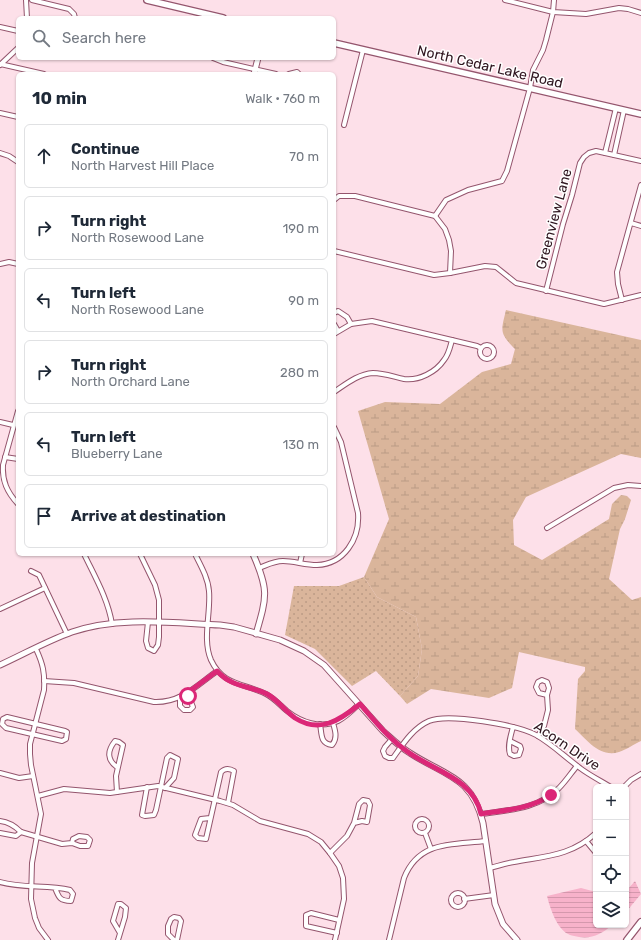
<!DOCTYPE html>
<html lang="en">
<head>
<meta charset="utf-8">
<style>
	body { margin:0; font-family:Rubik,sans-serif; background:#f2f2f3; color:#1f2937 }
	.controls { position:absolute; right:12px; bottom:12px; display:grid; overflow:hidden; border-radius:6px; box-shadow:0 1px 3px #0004 }
	.controls button { width:36px; height:36px; display:grid; place-items:center; padding:0; border:0; border-bottom:1px solid #e0e1e3; background:#fff; color:#1f2937; font:20px sans-serif }
	.stop { position:absolute; width:12px; height:12px; margin:-9px; border:3px solid #db2777; border-radius:50%; background:#fff }
	.stop.end { background:#db2777; border-color:#fff; box-shadow:0 1px 4px #0008 }
	.list { margin:0; padding:0; list-style:none }
	h2 { display:flex; justify-content:space-between; align-items:center; height:52px; margin:0; padding:0 16px; font-size:17px }
	h2 small { font-size:13px; font-weight:400; color:#747a83 }
	.list li { display:grid; grid-template-columns:26px 1fr auto; gap:12px; align-items:center; box-sizing:border-box; height:64px; margin:0 8px 8px; padding:0 8px; border:1px solid #e0e1e3; border-radius:6px }
	.list b { display:block; font-size:15px; white-space:nowrap }
	.list p { margin:0; font-size:13px; white-space:nowrap; color:#747a83 }
	.list em { font-size:13px; font-style:normal; color:#747a83 }
	.icon { flex:none; width:22px; height:22px; fill:none; stroke:currentColor; stroke-width:2; stroke-linecap:round; stroke-linejoin:round }
	.map { position:relative; flex:none; width:641px; height:940px; overflow:hidden }
	.search { position:absolute; background:#fff; box-shadow:0 1px 3px #0004; left:16px; top:16px; width:320px; height:44px; display:flex; align-items:center; gap:10px; box-sizing:border-box; padding:0 14px; border-radius:6px; color:#747a83; font-size:15px }
	.panel { position:absolute; background:#fff; box-shadow:0 1px 3px #0004; left:16px; top:72px; width:320px; height:484px; border-radius:6px }
	.map>svg:first-child { display:block }
	.green { fill:url(#green-dots) }
	.wetland { fill:url(#wetland-marsh) }
	.water { fill:url(#water-rules) }
	.lines { fill:none; stroke-linecap:round; stroke-linejoin:round }
	.minor-casing { stroke:#94556d; stroke-width:6 }
	.tertiary-casing { stroke:#94556d; stroke-width:7 }
	.secondary-casing { stroke:#94556d; stroke-width:8 }
	.minor { stroke:#fff; stroke-width:4 }
	.tertiary { stroke:#fff; stroke-width:5 }
	.secondary { stroke:#fff; stroke-width:5.5 }
	.route { stroke:#db2777; stroke-width:5 }
	.labels { text-anchor:middle; dominant-baseline:central; stroke-width:3; stroke-linejoin:round; paint-order:stroke }
	.street-label { font-size:14px; fill:#301620; stroke:#fff }
</style>
</head>
<body>
<div class="map">
<svg width="641" height="940" viewBox="0 0 641 940">
	<defs>
		<pattern id="green-dots" width="8" height="8" patternUnits="userSpaceOnUse"><rect width="8" height="8" fill="#dab59b"/><path d="M2 2h.1M6 6h.1" fill="none" stroke="#bb9b85" stroke-width="1.8" stroke-linecap="round"/></pattern>
		<pattern id="wetland-marsh" width="20" height="14" patternUnits="userSpaceOnUse"><rect width="20" height="14" fill="#dab59b"/><path d="M1 5h8M5 5V1M11 12h8M15 12V8" fill="none" stroke="#bb9b85"/></pattern>
		<pattern id="water-rules" width="6" height="5" patternUnits="userSpaceOnUse"><rect width="6" height="5" fill="#f7b2ca"/><path d="M0 2.5h6" fill="none" stroke="#d498ad"/></pattern>
	</defs>
	<rect width="100%" height="100%" fill="#fde0e9"/>
	<path class="green" d="M 364,577 L 377,597 L 416,617 L 422,649 L 418,676 L 400,696 L 376,671 L 352,686 L 315,649 L 285,635 L 294,586 L 339,586 Z"/>
	<path class="wetland" d="M 506,310 L 641,340 L 641,458 L 621,454 L 526,497 L 513,520 L 514,545 L 542,560 L 609,519 L 612,504 L 621,495 L 627,496 L 631,500 L 625,519 L 620,529 L 609,579 L 632,600 L 641,597 L 641,741 C 634,744 626,750 619,752 C 600,758 587,740 575,729 L 578,679 L 585,671 L 585,667 L 519,652 L 512,688 L 489,698 L 431,689 L 407,704 L 400,696 L 418,676 L 422,649 L 416,617 L 377,597 L 364,577 L 389,519 L 358,411 L 385,402 L 440,404 L 482,372 L 511,364 L 515,349 C 499,333 501,331 506,310 Z"/>
	<g class="water">
		<path d="M 635,881 L 641,894 L 626,912 L 626,890 L 628,889 Z"/>
		<path d="M 581,888 L 596,892 L 596,925 L 612,925 C 602,934 592,939 579,937 C 576,936 572,936 570,935 C 557,930 550,908 547,896 Z"/>
	</g>
	<g class="lines">
		<defs>
			<g id="minor">
				<path d="M 26,0 L 27,18"/>
				<path d="M 32,0 L 69,9 L 74,14 L 75,18"/>
				<path d="M 505,0 L 553,12 L 586,14 L 619,8 L 628,9 L 641,13"/>
				<path d="M 0,27 L 18,31"/>
				<path d="M 213,58 L 223,62 L 276,74"/>
				<path d="M 0,64 L 44,74"/>
				<path d="M 0,65 L 18,48"/>
				<path d="M 289,74 L 297,72 L 299,74"/>
				<path d="M 0,113 L 18,117"/>
				<path d="M 344,125 L 363,50"/>
				<path d="M 0,153 L 9,156 L 18,162"/>
				<path d="M 605,153 L 616,108"/>
				<path d="M 614,155 L 624,110"/>
				<path d="M 334,200 L 339,196 L 355,196 L 435,216 L 445,229 L 449,240 L 451,251 L 450,273"/>
				<path d="M 435,216 L 446,200 L 468,190 L 502,181 L 507,171 L 530,88 L 533,70 L 543,50 L 546,40 L 553,12 L 554,0"/>
				<path d="M 631,223 L 641,226"/>
				<path d="M 334,251 L 434,275 L 450,273 L 485,266 L 496,267 L 516,283 L 604,304 L 641,295"/>
				<path d="M 0,264 L 9,262 L 18,264"/>
				<path d="M 546,291 L 563,224 L 572,195 L 580,163 L 584,157 L 589,153 L 596,151 L 641,161"/>
				<path d="M 622,300 L 618,284 L 617,272 L 641,185"/>
				<path d="M 334,313 L 338,311 L 347,317 L 351,324"/>
				<path d="M 334,324 L 338,331"/>
				<path d="M 334,334 L 351,324 L 372,321 L 477,346 L 481,348"/>
				<circle cx="487" cy="352" r="7"/>
				<path d="M 334,392 C 346,384 358,374 373,373 C 384,373 394,377 404,379 C 419,381 436,372 444,360 C 449,354 450,347 452,340"/>
				<path d="M 18,411 L 3,465 C 2,481 7,492 18,504"/>
				<path d="M 0,422 L 13,425"/>
				<path d="M 5,457 L 18,459"/>
				<path d="M 547,528 L 614,488 L 628,485 L 641,486"/>
				<path d="M 84,554 C 95,577 108,599 112,624"/>
				<path d="M 140,554 L 155,585 L 159,600 L 159,637 L 158,645 L 154,651 L 148,648 L 146,641 L 148,622"/>
				<path d="M 195,554 C 201,566 208,578 209,591 C 211,613 202,639 211,660 C 223,686 244,683 266,694 C 274,698 280,705 287,711 C 301,722 320,729 338,721 C 346,717 353,710 359,704"/>
				<path d="M 300,563 L 302,554"/>
				<path d="M 259,568 C 267,565 274,561 283,561 C 294,561 305,565 317,565 C 344,564 360,539 358,513 L 341,442 L 334,427"/>
				<path d="M 31,571 L 39,575 L 67,634"/>
				<path d="M 0,609 L 45,588"/>
				<path d="M 36,649 C 43,664 45,673 44,690 L 30,744 L 30,754 L 31,765 L 41,814 L 32,863 L 31,899 L 35,918 L 39,928 L 48,940"/>
				<path d="M 44,681 L 74,683 L 154,702 C 181,703 196,686 217,671"/>
				<path d="M 180,697 L 180,706 L 184,710 L 190,710 L 193,707 L 191,702 L 186,694"/>
				<path d="M 7,717 L 65,731 L 67,732 L 66,739 L 62,741 L 6,728 L 2,724 L 3,719 Z"/>
				<path d="M 320,724 C 322,735 320,743 332,745 C 338,738 335,730 333,723"/>
				<path d="M 538,736 L 544,726 L 548,710 L 547,695 L 549,688 L 547,682 L 542,680 L 538,682 L 536,687 L 539,693 L 547,695"/>
				<path d="M 392,739 L 385,747 L 383,751 L 385,756 L 389,758 L 393,758 C 403,744 413,728 429,721 C 448,713 518,725 536,735 C 552,744 565,757 580,768 C 589,775 601,781 611,787"/>
				<path d="M 510,741 L 520,746 L 521,749 L 519,755 L 514,756 L 510,754 C 507,746 511,735 513,727"/>
				<path d="M 117,767 C 107,760 107,751 115,741 L 119,742 L 123,745 L 116,776 L 117,792"/>
				<path d="M 0,773 L 19,778 L 33,776"/>
				<path d="M 147,787 L 142,815 L 145,816 L 154,815 L 156,810 L 167,758 L 170,755 L 178,759 L 174,778 L 165,788"/>
				<path d="M 624,787 L 631,780 L 641,774"/>
				<path d="M 38,796 L 64,789 L 110,793 L 158,786 L 220,801 L 233,805 L 260,821 L 308,834 L 321,842 L 330,853 L 339,866 L 343,878 L 344,899 L 335,940"/>
				<path d="M 481,814 C 508,810 539,809 559,788 C 566,781 571,773 577,766"/>
				<path d="M 210,818 L 201,819 L 195,835 L 198,838 L 206,839 L 221,772 C 225,768 229,768 234,771 L 228,803"/>
				<circle cx="422" cy="826" r="7"/>
				<path d="M 0,821 C 9,822 15,826 21,832"/>
				<path d="M 21,832 L 62,844 L 72,843 L 80,846 L 88,846 L 90,840 L 87,837 L 79,836 L 73,839 L 72,843"/>
				<path d="M 0,833 L 16,836 L 21,832"/>
				<path d="M 425,833 L 431,849"/>
				<path d="M 586,841 L 596,853"/>
				<path d="M 330,853 L 347,836 L 354,823 L 362,821 L 367,822 L 370,805 L 368,801 L 363,800 L 359,804 L 354,823"/>
				<path d="M 596,859 L 596,863"/>
				<path d="M 490,868 C 498,866 506,863 514,862 C 546,856 571,856 596,833"/>
				<path d="M 0,882 C 23,889 48,884 70,890 L 73,894 L 71,901 C 60,901 59,898 55,888"/>
				<circle cx="458" cy="900" r="7"/>
				<path d="M 464,899 L 494,895"/>
				<path d="M 337,933 L 306,926 L 306,915 L 311,913 L 339,920"/>
				<path d="M 118,940 L 125,917 L 126,908 L 121,904 L 118,904 L 113,921 L 120,933"/>
				<path d="M 174,940 L 168,934 L 168,926 L 171,919 L 174,917 L 179,918 L 181,921 L 177,940"/>
				<path d="M 389,940 L 404,878 C 419,840 453,845 486,841"/>
			</g>
			<g id="tertiary">
				<path d="M 254,74 L 258,58"/>
				<path d="M 253,554 C 269,590 267,596 256,634"/>
				<path d="M 0,665 C 24,654 47,641 72,632 C 119,616 172,623 220,625 L 234,627 L 280,640 L 304,651 L 324,665 L 383,731 C 392,739 400,747 410,753 C 445,776 472,776 483,823 L 495,904 L 503,924 L 517,940"/>
			</g>
			<g id="secondary">
				<path d="M 147,0 L 223,18"/>
				<path d="M 334,43 L 641,114"/>
				<path d="M 627,940 L 641,922"/>
			</g>
		</defs>
		<use href="#minor" class="minor-casing"/>
		<use href="#tertiary" class="tertiary-casing"/>
		<use href="#secondary" class="secondary-casing"/>
		<use href="#minor" class="minor"/>
		<use href="#tertiary" class="tertiary"/>
		<use href="#secondary" class="secondary"/>
	</g>
	<g class="lines">
		<path class="route" d="M 188,696 L 186,694 L 217,671 C 233,688 248,685 267,694 C 278,700 285,711 295,718 C 320,734 340,720 360,704 C 375,721 389,739 408,752 C 434,771 473,778 481,814 C 506,810 530,809 551,795"/>
	</g>
	<g class="labels">
		<g class="street-label">
			<text transform="translate(490 67) rotate(13)">North Cedar Lake Road</text>
			<text transform="translate(554 219) rotate(-75)">Greenview Lane</text>
			<text transform="translate(567 746) rotate(34)">Acorn Drive</text>
		</g>
	</g>
</svg>
<div class="controls">
<button>+</button>
<button>−</button>
<button><svg class="icon" aria-label="locate" viewBox="0 0 24 24"><circle cx="12" cy="12" r="6"/><path d="M12 2v4M12 18v4M2 12h4M18 12h4"/></svg></button>
<button><svg class="icon" aria-label="layers" viewBox="0 0 24 24"><path d="M12 4l9 5-9 5-9-5zM3 14l9 5 9-5"/></svg></button>
</div>
<div class="stop" style="left:188px;top:696px"></div>
<div class="stop end" style="left:551px;top:795px"></div>
<div class="search"><svg class="icon" aria-label="search" viewBox="0 0 24 24"><circle cx="10" cy="10" r="6"/><path d="M15 15l6 6"/></svg>Search here</div>
<section class="panel">
<h2>10 min<small>Walk · 760 m</small></h2>
<ul class="list">
<li><svg class="icon" aria-label="ahead" viewBox="0 0 24 24"><path d="M12 20V5M6 11l6-6 6 6"/></svg><div><b>Continue</b><p>North Harvest Hill Place</p></div><em>70 m</em></li>
<li><svg class="icon" aria-label="right" viewBox="0 0 24 24"><path d="M7 20v-9h11M14 6l5 5-5 5"/></svg><div><b>Turn right</b><p>North Rosewood Lane</p></div><em>190 m</em></li>
<li><svg class="icon" aria-label="left" viewBox="0 0 24 24"><path d="M17 20v-9H6M10 6l-5 5 5 5"/></svg><div><b>Turn left</b><p>North Rosewood Lane</p></div><em>90 m</em></li>
<li><svg class="icon" aria-label="right" viewBox="0 0 24 24"><path d="M7 20v-9h11M14 6l5 5-5 5"/></svg><div><b>Turn right</b><p>North Orchard Lane</p></div><em>280 m</em></li>
<li><svg class="icon" aria-label="left" viewBox="0 0 24 24"><path d="M17 20v-9H6M10 6l-5 5 5 5"/></svg><div><b>Turn left</b><p>Blueberry Lane</p></div><em>130 m</em></li>
<li><svg class="icon" aria-label="arrive" viewBox="0 0 24 24"><path d="M6 21V4h12l-3 4 3 4H6"/></svg><div><b>Arrive at destination</b></div></li>
</ul>
</section>
</div>
</body>
</html>
